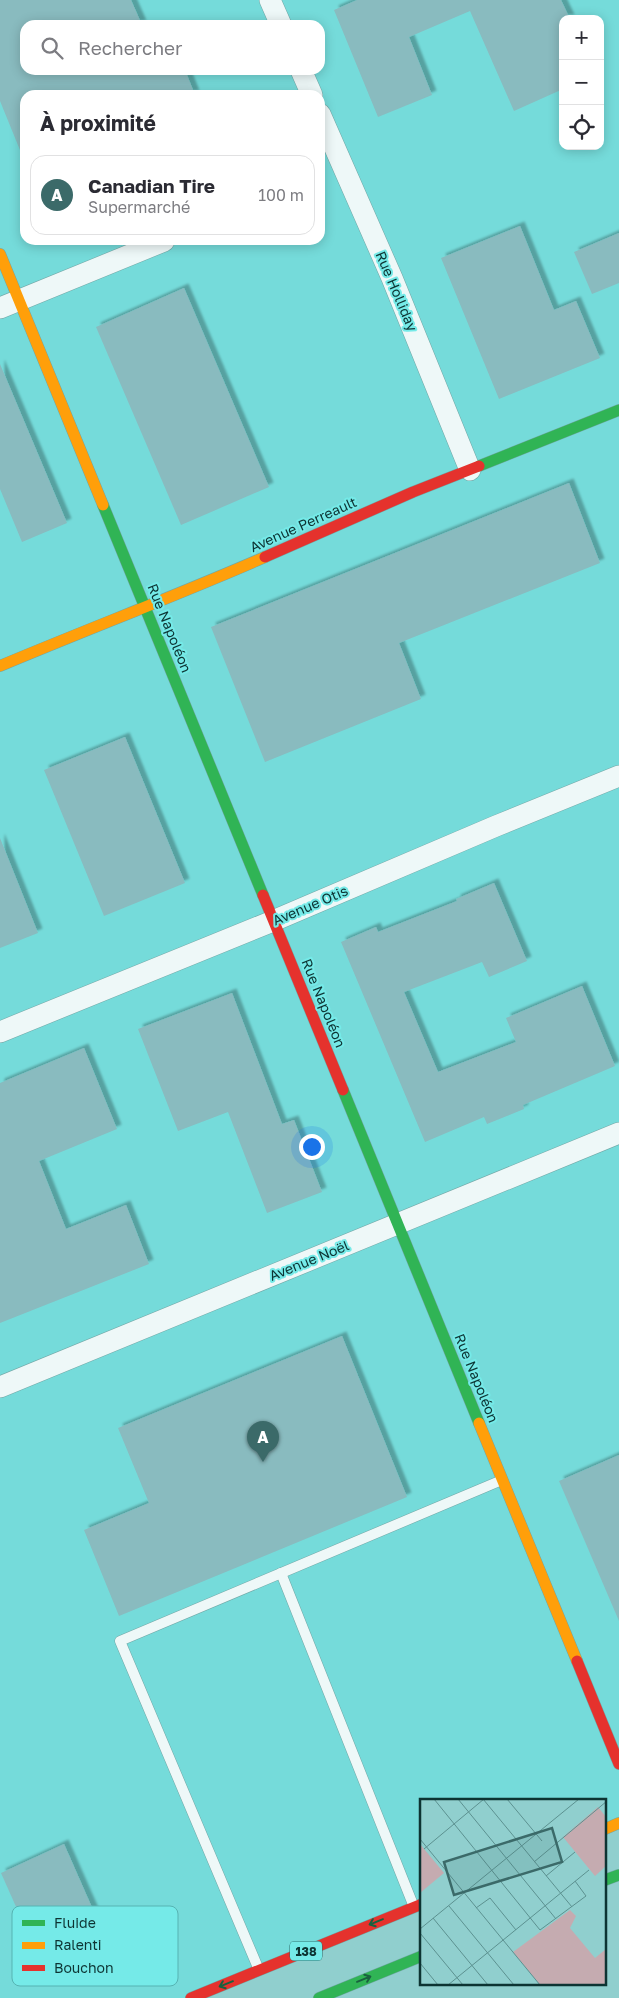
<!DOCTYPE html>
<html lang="fr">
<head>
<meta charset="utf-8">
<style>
	body { margin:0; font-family:"Golos Text",sans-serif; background:#f7f7f7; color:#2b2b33 }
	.controls { position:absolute; right:15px; top:15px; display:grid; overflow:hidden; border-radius:10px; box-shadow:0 2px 12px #0003 }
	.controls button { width:45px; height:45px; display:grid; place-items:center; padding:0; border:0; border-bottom:1px solid #e1e1e2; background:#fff; color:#2b2b33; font:25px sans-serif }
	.you { position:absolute; left:311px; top:1146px; width:18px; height:18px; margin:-12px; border:4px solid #fff; border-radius:50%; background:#1a73e8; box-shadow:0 0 0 8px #1a73e833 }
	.badge { display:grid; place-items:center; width:32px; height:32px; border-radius:50%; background:#3b6a69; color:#fff; font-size:16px; font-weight:700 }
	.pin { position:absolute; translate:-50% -41px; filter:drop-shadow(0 1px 2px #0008) }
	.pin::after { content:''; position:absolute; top:26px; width:18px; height:15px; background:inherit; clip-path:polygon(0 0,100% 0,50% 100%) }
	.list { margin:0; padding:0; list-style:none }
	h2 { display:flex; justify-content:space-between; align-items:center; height:65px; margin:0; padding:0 20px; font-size:21px }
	h2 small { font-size:16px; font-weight:400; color:#7c7c81 }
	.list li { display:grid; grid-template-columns:32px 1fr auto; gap:15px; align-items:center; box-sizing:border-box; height:80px; margin:0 10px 10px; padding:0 10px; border:1px solid #e1e1e2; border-radius:15px }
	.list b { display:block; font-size:19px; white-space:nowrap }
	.list p { margin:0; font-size:16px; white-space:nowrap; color:#7c7c81 }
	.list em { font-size:16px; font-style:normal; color:#7c7c81 }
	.icon { flex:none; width:28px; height:28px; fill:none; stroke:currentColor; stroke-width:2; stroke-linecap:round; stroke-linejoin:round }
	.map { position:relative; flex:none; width:619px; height:1998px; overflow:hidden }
	.search { position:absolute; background:#fff; box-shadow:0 2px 12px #0003; left:20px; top:20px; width:305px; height:55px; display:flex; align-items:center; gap:12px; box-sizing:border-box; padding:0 18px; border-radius:15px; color:#7c7c81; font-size:19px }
	.panel { position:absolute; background:#fff; box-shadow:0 2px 12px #0003; left:20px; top:90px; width:305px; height:155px; border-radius:15px }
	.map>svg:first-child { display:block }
	.built { fill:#75dbda; fill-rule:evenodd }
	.building { fill:#89bbbf; filter:url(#shadow) }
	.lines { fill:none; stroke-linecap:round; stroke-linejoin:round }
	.lane-casing { stroke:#72a7a6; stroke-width:11 }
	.street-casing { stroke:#72a7a6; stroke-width:22 }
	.fast-casing { stroke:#72a7a6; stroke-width:12 }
	.slow-casing { stroke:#72a7a6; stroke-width:12 }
	.jam-casing { stroke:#72a7a6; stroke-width:12 }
	.lane { stroke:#eef8f8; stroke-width:10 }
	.street { stroke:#eef8f8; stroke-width:21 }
	.fast { stroke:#30b455; stroke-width:11 }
	.slow { stroke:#ff9f0a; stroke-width:11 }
	.jam { stroke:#e5322d; stroke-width:11 }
	.oneway { stroke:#19613f }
	.labels { text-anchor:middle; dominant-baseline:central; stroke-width:4; stroke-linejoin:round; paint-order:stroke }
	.shield { fill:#75eae8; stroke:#2c6b69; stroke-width:1 }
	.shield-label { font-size:12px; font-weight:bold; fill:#0d3433 }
	.street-label { font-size:14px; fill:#0d3433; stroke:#75eae8 }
	.inset-road { fill:none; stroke:#5c9190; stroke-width:1 }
	.view { fill:#3b6a69; fill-opacity:0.15; stroke:#3b6a69; stroke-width:2.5 }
	.inset-edge { fill:none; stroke:#0d3433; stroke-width:2.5 }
	.key { fill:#75eae8; stroke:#56b3b2; stroke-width:1 }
	.key-label { font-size:14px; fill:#0d3433 }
</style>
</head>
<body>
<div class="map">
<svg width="619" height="1998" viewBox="0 0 619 1998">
	<defs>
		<filter id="shadow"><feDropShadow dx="4.5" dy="-4.5" stdDeviation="1" flood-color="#0004"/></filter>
	</defs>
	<rect width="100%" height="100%" fill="#90cfce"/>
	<path class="built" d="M 0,0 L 619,0 L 619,1823 L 605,1829 L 605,1800 L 422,1800 L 421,1904 L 191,1998 L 0,1998 ZM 563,19 L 600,19 L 600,146 L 563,146 ZM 25,25 L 320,25 L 320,70 L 25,70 ZM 25,95 L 320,95 L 320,240 L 25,240 Z"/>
	<g class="building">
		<path d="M 0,0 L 131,0 L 142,25 L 25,25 L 25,70 L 185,70 L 195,95 L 25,95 L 24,160 L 0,101 Z"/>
		<path d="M 357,0 L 561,0 L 570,19 L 563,19 L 563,89 L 514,111 L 470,11 L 409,37 L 432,95 L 378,117 L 334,10 Z"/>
		<path d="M 520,226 L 554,310 L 576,301 L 600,358 L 499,399 L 441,258 Z"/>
		<path d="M 619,233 L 619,283 L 592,294 L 574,252 Z"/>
		<path d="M 184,288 L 269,487 L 181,525 L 96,327 Z"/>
		<path d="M 0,364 L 67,523 L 22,542 L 0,489 Z"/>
		<path d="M 569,483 L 600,563 L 399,643 L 421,699 L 265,762 L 211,627 Z"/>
		<path d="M 125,737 L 185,883 L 104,916 L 44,770 Z"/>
		<path d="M 0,838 L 38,933 L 0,948 Z"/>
		<path d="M 494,883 L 527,961 L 489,977 L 482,962 L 404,992 L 438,1072 L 516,1042 L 506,1018 L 582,986 L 615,1066 L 523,1105 L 524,1109 L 487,1124 L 484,1117 L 425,1142 L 341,942 L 376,927 L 378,932 L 457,901 L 456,899 Z"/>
		<path d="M 232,993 L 282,1124 L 294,1120 L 322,1192 L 267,1213 L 228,1112 L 178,1131 L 138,1029 Z"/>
		<path d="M 84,1048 L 117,1129 L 39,1161 L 66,1229 L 126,1205 L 149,1264 L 0,1323 L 0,1083 Z"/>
		<path d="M 342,1336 L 407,1497 L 119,1616 L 84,1530 L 149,1503 L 118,1428 Z"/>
		<path d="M 619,1455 L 619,1621 L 559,1481 Z"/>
		<path d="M 64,1844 L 112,1953 L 49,1981 L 1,1873 Z"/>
	</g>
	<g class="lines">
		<defs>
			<g id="lane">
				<path d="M 281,1573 L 414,1907"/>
				<path d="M 259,1970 L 120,1641 L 502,1480"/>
			</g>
			<g id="street">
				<path d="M 270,0 L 281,25"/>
				<path d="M 301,70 L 312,95"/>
				<path d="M 320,114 L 392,278 L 470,470"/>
				<path d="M 0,308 L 164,241"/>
				<path d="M 0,1032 L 273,921 L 496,826 L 619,776"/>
				<path d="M 0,1387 L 619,1133"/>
			</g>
			<g id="fast">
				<path d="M 479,466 L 619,410"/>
				<path d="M 103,505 L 263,895"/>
				<path d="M 343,1090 L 479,1423"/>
				<path d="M 605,1880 L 619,1875"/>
				<path d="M 319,1998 L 422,1956"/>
			</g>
			<g id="slow">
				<path d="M 0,254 L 103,505"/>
				<path d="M 0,666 C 88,629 178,595 265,557"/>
				<path d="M 479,1423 L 577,1661"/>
				<path d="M 605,1829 L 619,1823"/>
			</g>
			<g id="jam">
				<path d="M 265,557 L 413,492 L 479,466"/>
				<path d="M 263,895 L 343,1090"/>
				<path d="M 577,1661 L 619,1764"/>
				<path d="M 191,1998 L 422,1904"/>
			</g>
		</defs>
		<use href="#lane" class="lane-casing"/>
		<use href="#street" class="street-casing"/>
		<use href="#fast" class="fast-casing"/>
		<use href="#slow" class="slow-casing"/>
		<use href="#jam" class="jam-casing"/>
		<use href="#lane" class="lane"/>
		<use href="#street" class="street"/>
		<use href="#fast" class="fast"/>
		<use href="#slow" class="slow"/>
		<use href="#jam" class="jam"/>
	</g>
	<defs><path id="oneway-shaft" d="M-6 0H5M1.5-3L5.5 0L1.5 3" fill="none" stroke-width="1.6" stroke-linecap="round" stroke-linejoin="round" transform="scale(1.25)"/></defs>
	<g class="oneway">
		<use href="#oneway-shaft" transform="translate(376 1922) rotate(158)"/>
		<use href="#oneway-shaft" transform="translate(364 1979) rotate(-22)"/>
		<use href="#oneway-shaft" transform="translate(226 1984) rotate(158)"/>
	</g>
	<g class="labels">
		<rect class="shield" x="290" y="1941.5" width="32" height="19" rx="4"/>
		<g class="shield-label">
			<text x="306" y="1951">138</text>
		</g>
		<g class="street-label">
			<text transform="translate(397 291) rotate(67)">Rue Holliday</text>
			<text transform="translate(303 524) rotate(-24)">Avenue Perreault</text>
			<text transform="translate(170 628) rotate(68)">Rue Napoléon</text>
			<text transform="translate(310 905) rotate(-23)">Avenue Otis</text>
			<text transform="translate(324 1003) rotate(68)">Rue Napoléon</text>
			<text transform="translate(309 1260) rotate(-22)">Avenue Noël</text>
			<text transform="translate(477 1378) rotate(68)">Rue Napoléon</text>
		</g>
	</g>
	<g transform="translate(420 1799)">
		<rect width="186" height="186" fill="#90cfce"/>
		<path d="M 178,8 L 186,18 L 186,67 L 175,77 L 143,38 ZM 0,45 L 24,74 L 0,94 ZM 150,111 L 156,117 L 150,129 L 175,159 L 186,150 L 186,186 L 120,186 L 93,153 Z" fill="#c5abb0"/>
		<path class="inset-road" d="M 14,0 L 120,131 L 166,97 L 155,82M 38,0 L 136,120M 63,0 L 152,108M 87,0 L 122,42M 0,40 L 120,186M 4,50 L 64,0M 114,63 L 187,2M 126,77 L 155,53M 29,107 L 94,186M 56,109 L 70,99 L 96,131M 13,119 L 68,186M 0,130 L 159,0M 0,134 L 43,186M 0,164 L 18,186M 28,186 L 169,71"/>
		<path class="view" d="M 132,29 L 142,63 L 34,96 L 24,63 Z"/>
		<rect width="186" height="186" class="inset-edge"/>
	</g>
	<rect x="12" y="1906" width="166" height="80" rx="8" class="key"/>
	<rect x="22" y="1920" width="23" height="6" fill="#30b455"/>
	<rect x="22" y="1942" width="23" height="7" fill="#ff9f0a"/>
	<rect x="22" y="1965" width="23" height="6" fill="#e5322d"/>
	<g class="key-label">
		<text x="54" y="1928">Fluide</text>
		<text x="54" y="1950">Ralenti</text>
		<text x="54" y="1973">Bouchon</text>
	</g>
</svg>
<div class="controls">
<button>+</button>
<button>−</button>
<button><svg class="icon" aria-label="locate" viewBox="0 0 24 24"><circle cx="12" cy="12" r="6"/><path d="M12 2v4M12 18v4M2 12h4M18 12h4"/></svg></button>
</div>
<div class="you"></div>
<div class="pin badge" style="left:263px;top:1462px">A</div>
<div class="search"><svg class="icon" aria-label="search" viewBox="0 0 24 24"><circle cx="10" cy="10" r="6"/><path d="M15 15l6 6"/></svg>Rechercher</div>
<section class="panel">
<h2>À proximité<small></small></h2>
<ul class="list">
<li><span class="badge">A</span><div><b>Canadian Tire</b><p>Supermarché</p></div><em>100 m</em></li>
</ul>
</section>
</div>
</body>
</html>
